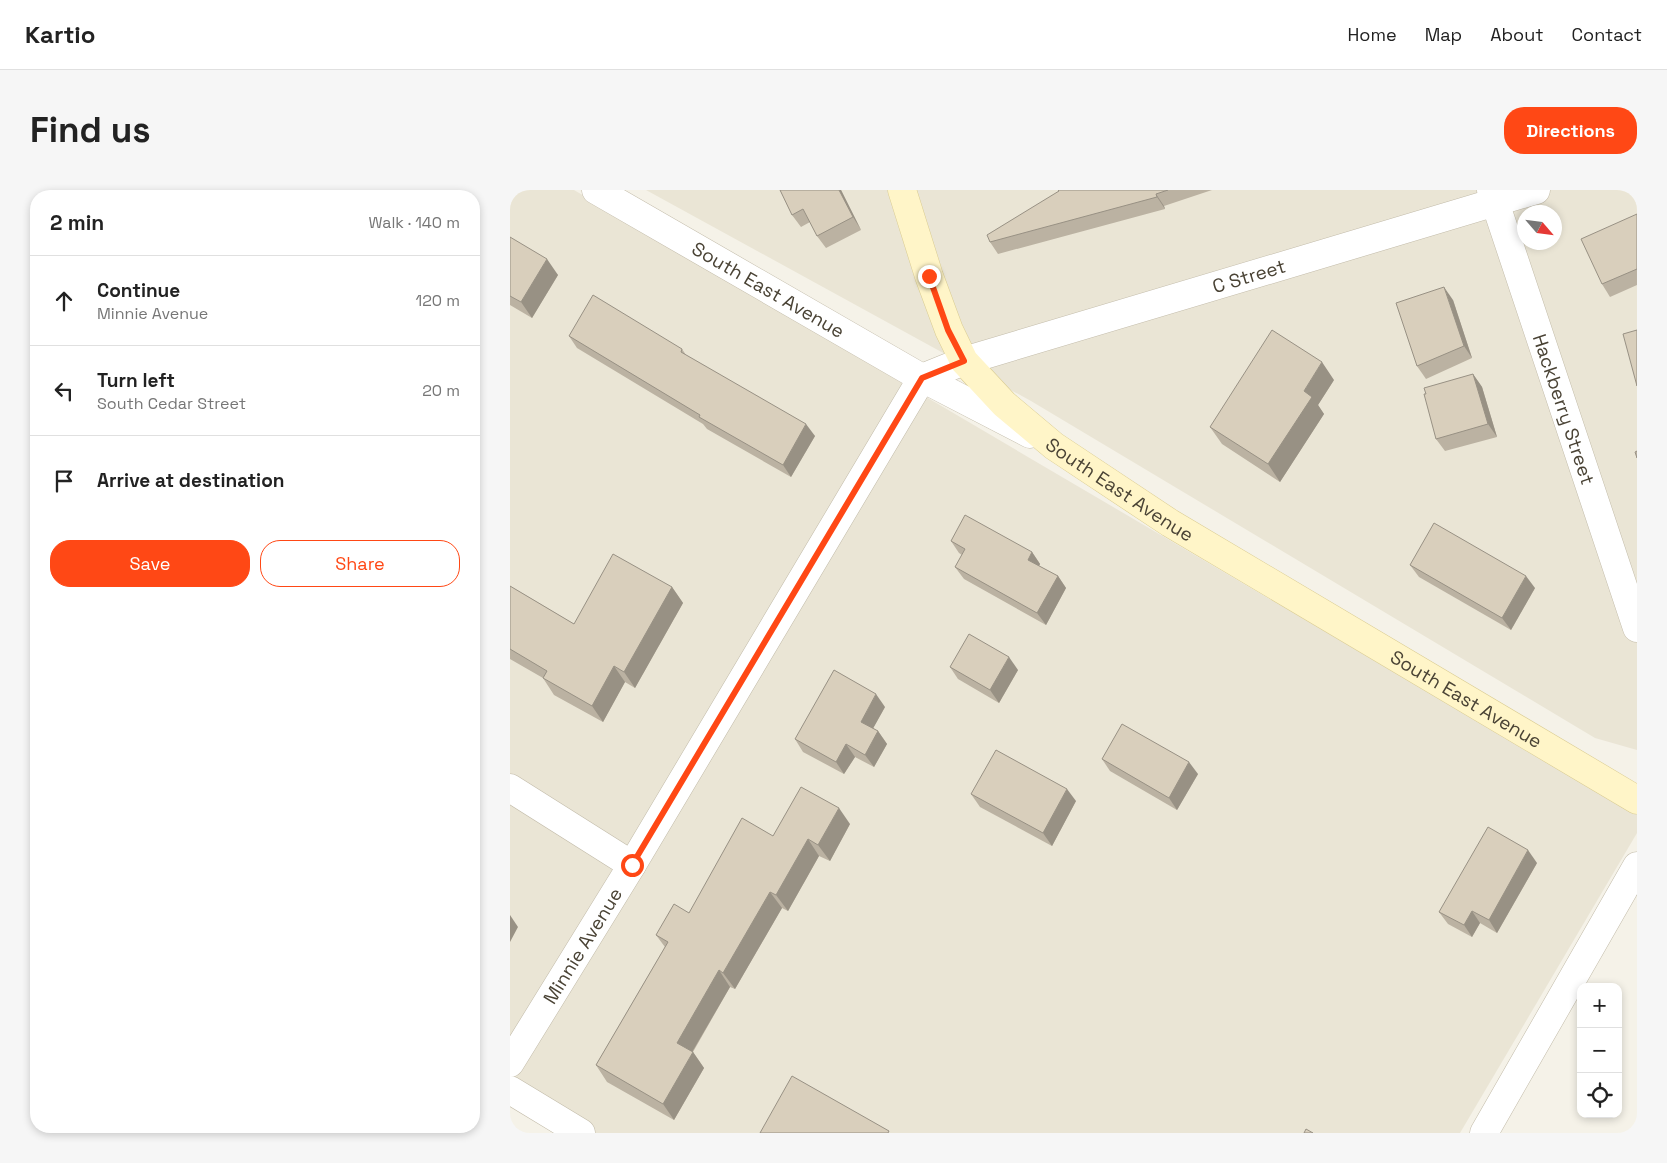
<!DOCTYPE html>
<html lang="en">
<head>
<meta charset="utf-8">
<style>
	body { margin:0; font-family:"Space Grotesk",sans-serif; background:#f6f6f6; color:#222 }
	.controls { position:absolute; right:15px; bottom:15px; display:grid; overflow:hidden; border-radius:10px; box-shadow:0 2px 8px #0003 }
	.controls button { width:45px; height:45px; display:grid; place-items:center; padding:0; border:0; border-bottom:1px solid #e0e0e0; background:#fff; color:#222; font:25px sans-serif }
	.compass { position:absolute; left:1007px; top:15px; width:45px; height:45px; border-radius:50%; background:#fff; box-shadow:0 2px 8px #0003; rotate:118deg }
	.stop { position:absolute; width:15px; height:15px; margin:-11px; border:4px solid #ff4815; border-radius:50%; background:#fff }
	.stop.end { background:#ff4815; border-color:#fff; box-shadow:0 1px 5px #0008 }
	.list { margin:0; padding:0; list-style:none }
	h2 { display:flex; justify-content:space-between; align-items:center; height:65px; margin:0; padding:0 20px; font-size:21px }
	h2 small { font-size:16px; font-weight:400; color:#767676 }
	.list li { display:grid; grid-template-columns:32px 1fr auto; gap:15px; align-items:center; box-sizing:border-box; height:90px; padding:0 20px; border-top:1px solid #e0e0e0 }
	.list b { display:block; font-size:19px; white-space:nowrap }
	.list p { margin:0; font-size:16px; white-space:nowrap; color:#767676 }
	.list em { font-size:16px; font-style:normal; color:#767676 }
	.actions { display:flex; gap:10px; padding:15px 20px }
	.actions a { flex:1; padding:11px 0; border:1px solid #ff4815; border-radius:20px; text-align:center; font-size:18px; color:#ff4815 }
	.actions .main { background:#ff4815; color:#fff }
	.icon { flex:none; width:28px; height:28px; fill:none; stroke:currentColor; stroke-width:2; stroke-linecap:round; stroke-linejoin:round }
	.map { position:relative; flex:none; width:1127px; height:943px; overflow:hidden; border-radius:20px }
	header { display:flex; align-items:center; gap:30px; box-sizing:border-box; height:70px; padding:0 25px; background:#fff; border-bottom:1px solid #e0e0e0 }
	header strong { font-size:24px }
	nav { display:flex; gap:28px; margin-inline-start:auto; font-size:18px }
	.intro { display:flex; align-items:center; justify-content:space-between; box-sizing:border-box; height:120px; padding:0 30px }
	h1 { margin:0; font-size:35px }
	.button { padding:12px 22px; border-radius:20px; background:#ff4815; color:#fff; font-size:18px; font-weight:700 }
	main { display:flex; gap:30px; padding:0 30px }
	aside { flex:1; background:#fff; border-radius:20px; box-shadow:0 2px 8px #0003 }
	.map>svg:first-child { display:block }
	.residential { fill:#eae5d5; fill-rule:evenodd }
	.lines { fill:none; stroke-linecap:round; stroke-linejoin:round }
	.street-casing { stroke:#c2bba9; stroke-width:29 }
	.secondary-casing { stroke:#dacc92; stroke-width:29 }
	.street { stroke:#fff; stroke-width:28 }
	.secondary { stroke:#fff5c8; stroke-width:28 }
	.wall { fill:#bbb2a2 }
	.shaded-wall { fill:#989184 }
	.building { fill:#d9cfbc; stroke:#989184 }
	.route { stroke:#ff4815; stroke-width:6 }
	.labels { text-anchor:middle; dominant-baseline:central; stroke-width:4; stroke-linejoin:round; paint-order:stroke }
	.street-label { font-size:19px; fill:#4a4335; stroke:#fff }
</style>
</head>
<body>
<header>
<strong>Kartio</strong>
<nav><a>Home</a><a>Map</a><a>About</a><a>Contact</a></nav>
</header>
<div class="intro"><h1>Find us</h1><a class="button">Directions</a></div>
<main>
<aside>
<h2>2 min<small>Walk · 140 m</small></h2>
<ul class="list">
<li><svg class="icon" aria-label="ahead" viewBox="0 0 24 24"><path d="M12 20V5M6 11l6-6 6 6"/></svg><div><b>Continue</b><p>Minnie Avenue</p></div><em>120 m</em></li>
<li><svg class="icon" aria-label="left" viewBox="0 0 24 24"><path d="M17 20v-9H6M10 6l-5 5 5 5"/></svg><div><b>Turn left</b><p>South Cedar Street</p></div><em>20 m</em></li>
<li><svg class="icon" aria-label="arrive" viewBox="0 0 24 24"><path d="M6 21V4h12l-3 4 3 4H6"/></svg><div><b>Arrive at destination</b></div></li>
</ul>
<div class="actions"><a class="main">Save</a><a>Share</a></div>
</aside>
<div class="map">
<svg width="1127" height="943" viewBox="0 0 1127 943">
	<rect width="100%" height="100%" fill="#f5f2e8"/>
	<g class="residential">
		<path d="M 0,0 L 64,0 L 1127,625 L 1127,643 L 950,943 L 86,943 L 0,893 Z"/>
		<path d="M 136,0 L 1127,0 L 1127,560 L 1085,548 L 521,211 ZM 1014,22 L 1044,22 L 1044,52 L 1014,52 Z"/>
	</g>
	<g class="lines">
		<defs>
			<g id="street">
				<path id="s1" d="M 86,0 L 412,188 L 520,244"/>
				<path id="s2" d="M 981,0 L 1127,438"/>
				<path d="M 0,598 L 122,675"/>
				<path id="s3" d="M 0,873 L 122,675 L 412,188 L 454,171 L 1026,0"/>
				<path d="M 0,900 L 71,943"/>
				<path d="M 974,943 L 1127,676"/>
			</g>
			<g id="secondary">
				<path id="s4" d="M 392,0 L 419,86 L 439,140 L 454,171 L 494,214 L 544,256 L 660,333 L 1127,610"/>
			</g>
		</defs>
		<use href="#street" class="street-casing"/>
		<use href="#secondary" class="secondary-casing"/>
		<use href="#street" class="street"/>
		<use href="#secondary" class="secondary"/>
	</g>
	<g class="wall">
		<path d="M 270,0 L 331,0 L 351,40 L 316,58 L 307,46 L 300,32 L 291,37 L 282,25 Z"/>
		<path d="M 548,0 L 702,0 L 654,16 L 655,19 L 488,64 L 480,52 L 549,1 Z"/>
		<path d="M 1127,24 L 1127,95 L 1100,107 L 1092,94 Z"/>
		<path d="M 0,47 L 48,85 L 22,128 L 0,115 Z"/>
		<path d="M 943,110 L 962,168 L 916,189 L 907,176 Z"/>
		<path d="M 59,146 L 172,159 L 176,165 L 305,246 L 281,287 L 197,239 L 193,234 L 67,158 Z"/>
		<path d="M 963,184 L 972,197 L 987,247 L 935,261 L 926,249 Z"/>
		<path d="M 824,190 L 808,215 L 814,224 L 770,292 L 712,254 L 700,237 Z"/>
		<path d="M 441,351 L 522,362 L 530,374 L 529,376 L 548,386 L 556,398 L 536,435 L 454,389 L 445,377 L 452,365 L 449,363 Z"/>
		<path d="M 900,375 L 1025,398 L 1001,440 L 909,387 Z"/>
		<path d="M 0,396 L 64,434 L 162,397 L 173,413 L 125,498 L 115,492 L 93,532 L 44,505 L 33,488 L 0,469 Z"/>
		<path d="M 440,477 L 508,480 L 489,513 L 448,489 Z"/>
		<path d="M 375,517 L 363,538 L 368,541 L 377,554 L 364,577 L 345,567 L 334,584 L 293,562 L 285,549 Z"/>
		<path d="M 592,569 L 688,584 L 667,620 L 600,581 Z"/>
		<path d="M 461,604 L 566,611 L 542,656 L 470,617 Z"/>
		<path d="M 340,634 L 320,671 L 309,666 L 278,721 L 272,718 L 225,799 L 220,797 L 183,862 L 194,878 L 164,930 L 97,892 L 86,875 L 155,757 L 146,745 L 179,723 L 263,646 Z"/>
		<path d="M 1027,673 L 987,743 L 970,733 L 962,747 L 938,734 L 929,722 Z"/>
	</g>
	<g class="shaded-wall">
		<path d="M 329,0 L 331,0 L 351,40 L 343,27 Z"/>
		<path d="M 646,4 L 654,16 L 655,19 L 647,7 Z"/>
		<path d="M 37,69 L 48,85 L 22,128 L 11,112 Z"/>
		<path d="M 934,97 L 943,110 L 962,168 L 954,156 Z"/>
		<path d="M 812,172 L 824,190 L 808,215 L 814,224 L 770,292 L 758,274 L 794,201 Z"/>
		<path d="M 963,184 L 972,197 L 987,247 L 978,234 Z"/>
		<path d="M 296,234 L 305,246 L 281,287 L 273,275 Z"/>
		<path d="M 522,362 L 530,374 L 526,382 L 518,370 Z"/>
		<path d="M 548,386 L 556,398 L 536,435 L 527,423 Z"/>
		<path d="M 1016,386 L 1025,398 L 1001,440 L 992,428 Z"/>
		<path d="M 162,397 L 173,413 L 125,498 L 114,482 Z"/>
		<path d="M 499,467 L 508,480 L 489,513 L 480,500 Z"/>
		<path d="M 104,476 L 115,492 L 93,532 L 82,516 Z"/>
		<path d="M 366,504 L 375,517 L 360,544 L 351,532 Z"/>
		<path d="M 368,541 L 377,554 L 364,577 L 355,565 Z"/>
		<path d="M 336,554 L 345,567 L 334,584 L 326,572 Z"/>
		<path d="M 679,572 L 688,584 L 667,620 L 659,608 Z"/>
		<path d="M 557,599 L 566,611 L 542,656 L 533,643 Z"/>
		<path d="M 329,618 L 340,634 L 320,671 L 308,655 Z"/>
		<path d="M 298,649 L 309,666 L 278,721 L 266,705 Z"/>
		<path d="M 1018,660 L 1027,673 L 987,743 L 979,730 Z"/>
		<path d="M 260,702 L 272,718 L 225,799 L 213,783 Z"/>
		<path d="M 962,721 L 970,733 L 962,747 L 954,735 Z"/>
		<path d="M 0,725 L 8,737 L 0,752 Z"/>
		<path d="M 209,780 L 220,797 L 178,869 L 167,853 Z"/>
		<path d="M 183,862 L 194,878 L 164,930 L 153,914 Z"/>
	</g>
	<g class="building">
		<path d="M 270,0 L 329,0 L 343,27 L 307,46 L 293,19 L 282,25 Z"/>
		<path d="M 548,0 L 658,0 L 646,4 L 647,7 L 480,52 L 477,45 L 549,1 Z"/>
		<path d="M 1127,24 L 1127,79 L 1092,94 L 1071,49 Z"/>
		<path d="M 0,47 L 37,69 L 11,112 L 0,106 Z"/>
		<path d="M 934,97 L 954,156 L 907,176 L 886,113 Z"/>
		<path d="M 83,105 L 172,159 L 171,162 L 296,234 L 273,275 L 189,227 L 190,225 L 59,146 Z"/>
		<path d="M 762,140 L 812,172 L 794,201 L 802,207 L 758,274 L 700,237 Z"/>
		<path d="M 1127,140 L 1127,196 L 1113,144 Z"/>
		<path d="M 963,184 L 978,234 L 926,249 L 914,204 L 916,204 L 914,198 Z"/>
		<path d="M 1127,261 L 1127,268 L 1125,262 Z"/>
		<path d="M 455,325 L 522,362 L 518,370 L 548,386 L 527,423 L 445,377 L 455,359 L 441,351 Z"/>
		<path d="M 924,333 L 1016,386 L 992,428 L 900,375 Z"/>
		<path d="M 103,364 L 162,397 L 114,482 L 104,476 L 82,516 L 33,488 L 37,481 L 0,459 L 0,396 L 64,434 Z"/>
		<path d="M 459,444 L 499,467 L 480,500 L 440,477 Z"/>
		<path d="M 324,480 L 366,504 L 351,532 L 368,541 L 355,565 L 336,554 L 326,572 L 285,549 Z"/>
		<path d="M 612,534 L 679,572 L 659,608 L 592,569 Z"/>
		<path d="M 486,560 L 557,599 L 533,643 L 461,604 Z"/>
		<path d="M 291,597 L 329,618 L 308,655 L 298,649 L 266,705 L 260,702 L 213,783 L 209,780 L 167,853 L 183,862 L 153,914 L 86,875 L 158,752 L 146,745 L 164,714 L 179,723 L 232,628 L 263,646 Z"/>
		<path d="M 978,637 L 1018,660 L 979,730 L 962,721 L 954,735 L 929,722 Z"/>
		<path d="M 282,886 L 379,941 L 378,943 L 250,943 Z"/>
		<path d="M 796,939 L 803,943 L 794,943 Z"/>
	</g>
	<g class="lines">
		<path class="route" d="M 122,675 L 412,188 L 454,171 L 438,140 L 419,86"/>
	</g>
	<g class="labels">
		<g class="street-label">
			<text stroke="none"><textPath href="#s3" startOffset="1142">C Street</textPath></text>
			<text stroke="none"><textPath href="#s1" startOffset="199">South East Avenue</textPath></text>
			<text stroke="none"><textPath href="#s2" startOffset="231">Hackberry Street</textPath></text>
			<text stroke="none"><textPath href="#s4" startOffset="385">South East Avenue</textPath></text>
			<text stroke="none"><textPath href="#s4" startOffset="790">South East Avenue</textPath></text>
			<text stroke="none"><textPath href="#s3" startOffset="138">Minnie Avenue</textPath></text>
		</g>
	</g>
</svg>
<div class="controls">
<button>+</button>
<button>−</button>
<button><svg class="icon" aria-label="locate" viewBox="0 0 24 24"><circle cx="12" cy="12" r="6"/><path d="M12 2v4M12 18v4M2 12h4M18 12h4"/></svg></button>
</div>
<svg class="compass" viewBox="-18 -18 36 36"><path d="M0-13l5 13h-10z" fill="#e53935"/><path d="M0 13l5-13h-10z" fill="#767676"/></svg>
<div class="stop" style="left:122px;top:675px"></div>
<div class="stop end" style="left:419px;top:86px"></div>
</div>
</main>
</body>
</html>
